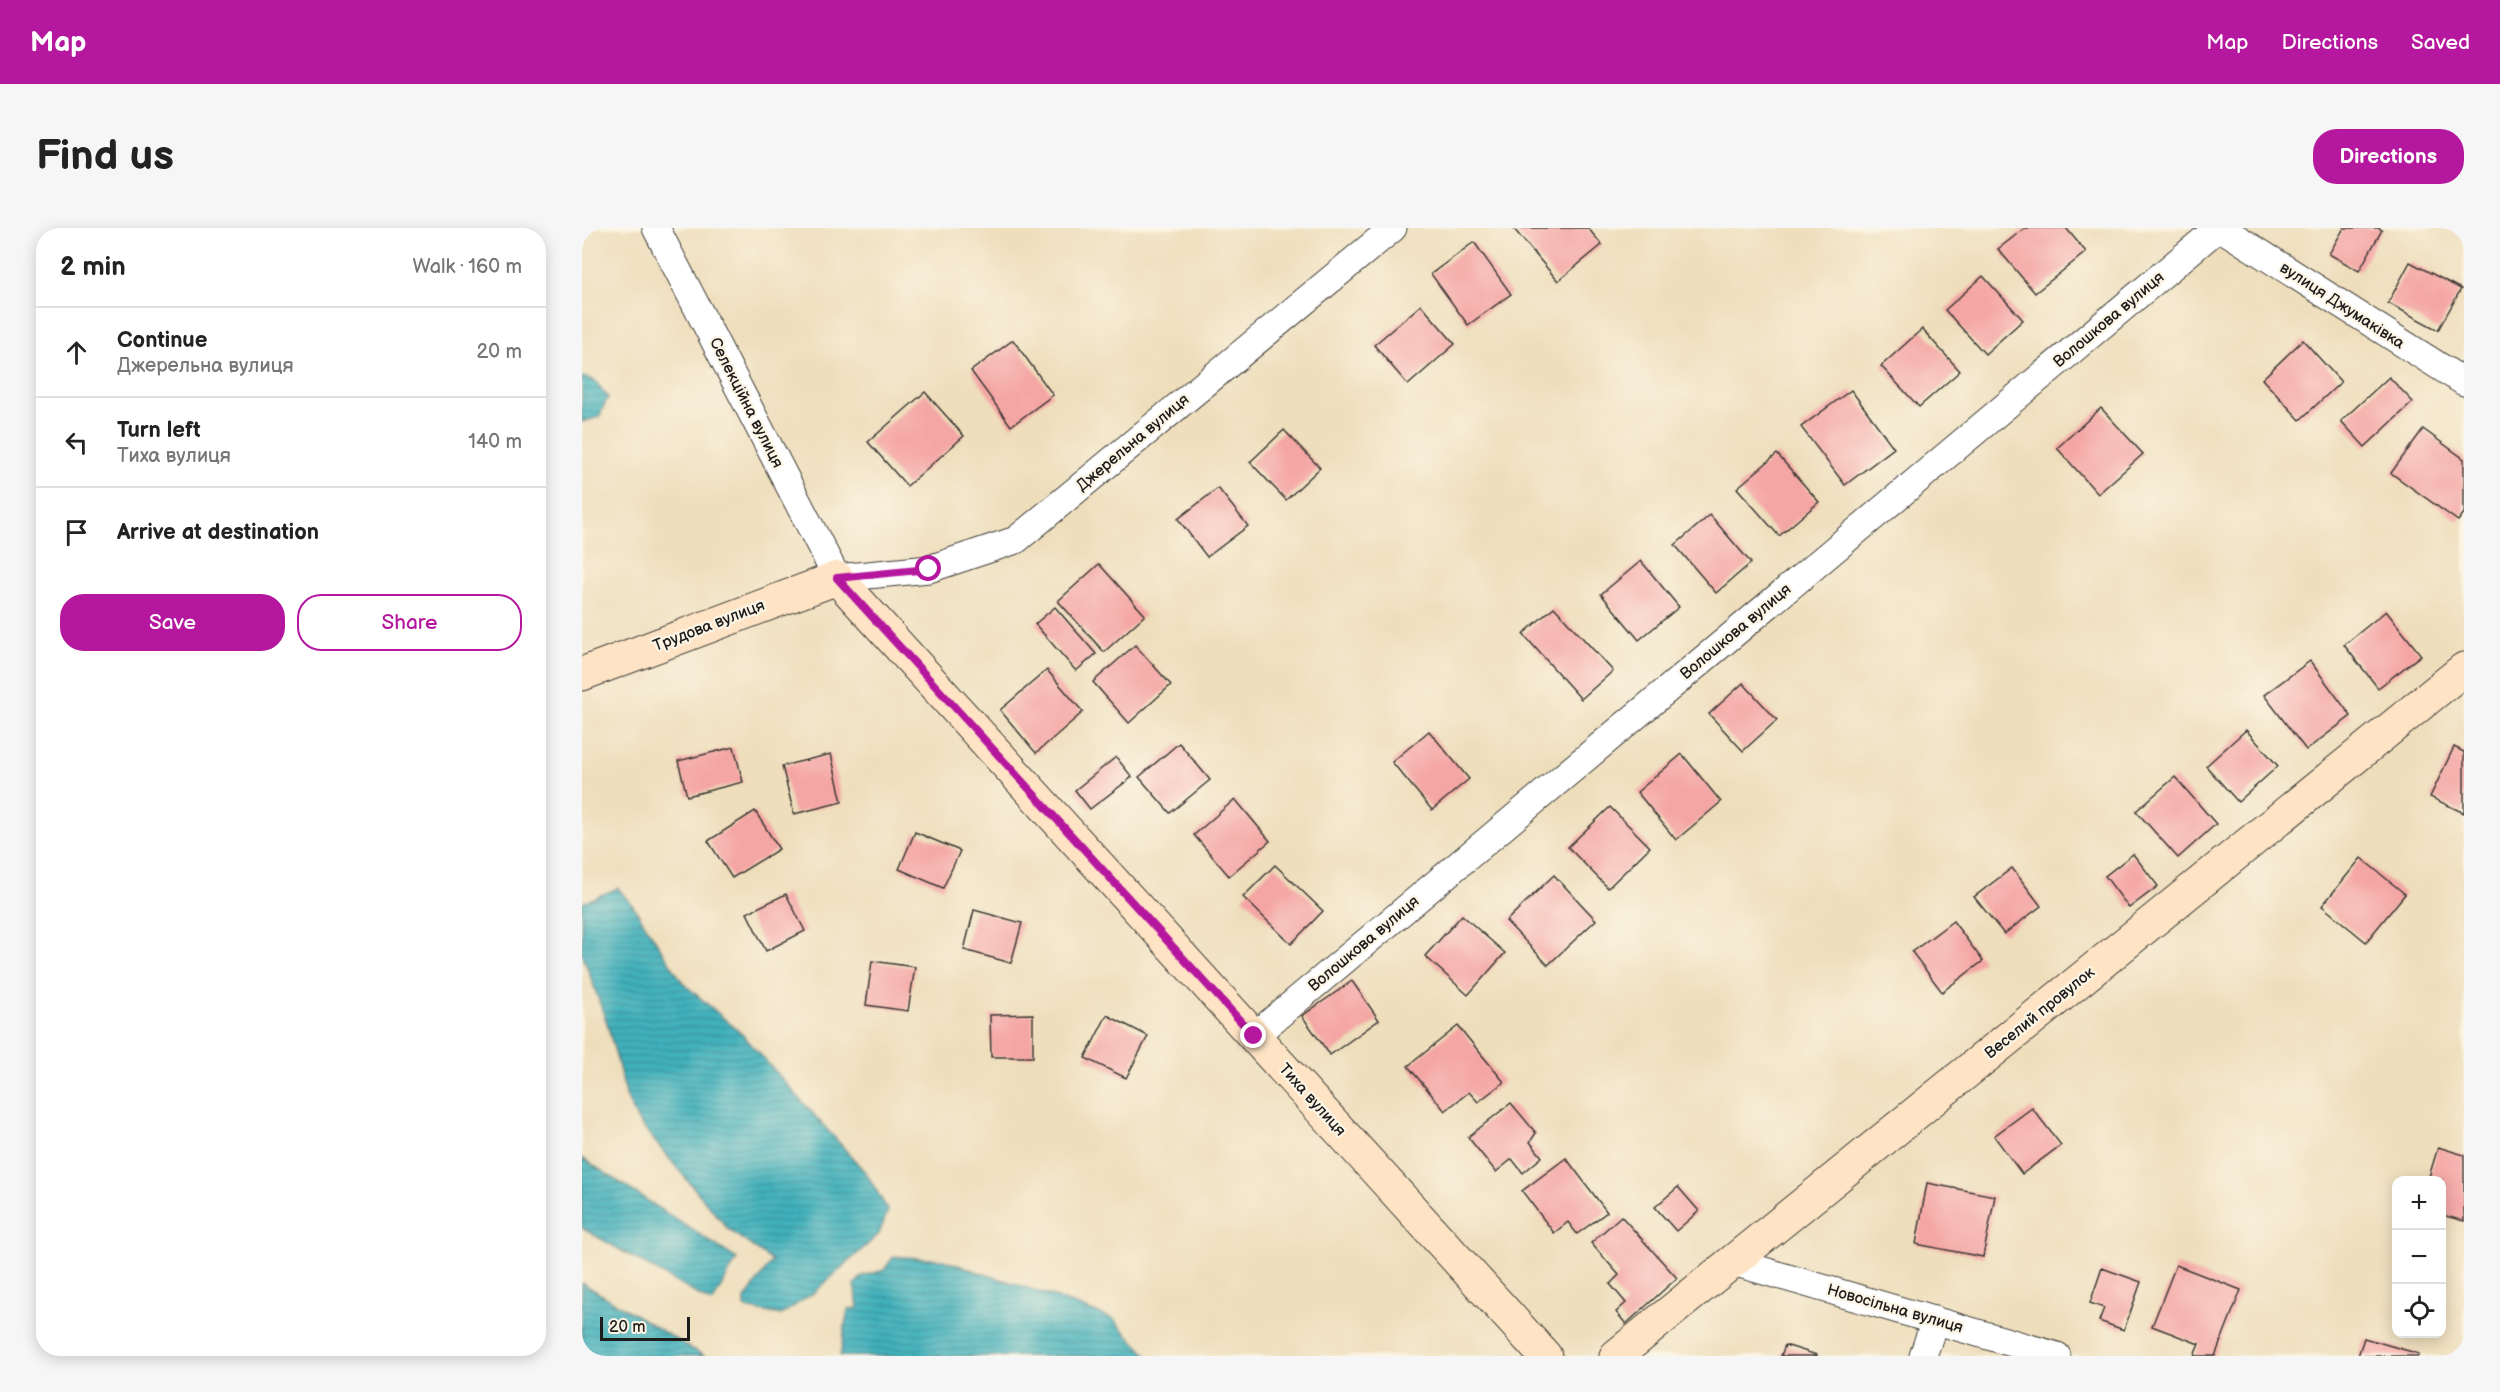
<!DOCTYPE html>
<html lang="en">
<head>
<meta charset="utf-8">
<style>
	body { margin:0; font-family:"Balsamiq Sans",sans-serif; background:#f6f6f6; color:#222 }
	.controls { position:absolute; right:18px; bottom:18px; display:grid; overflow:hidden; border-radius:12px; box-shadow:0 3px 15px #0003 }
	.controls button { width:54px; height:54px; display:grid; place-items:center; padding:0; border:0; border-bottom:2px solid #e0e0e0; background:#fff; color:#222; font:30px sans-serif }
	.scale { position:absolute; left:18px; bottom:15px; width:90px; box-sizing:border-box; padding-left:6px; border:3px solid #1c1c1c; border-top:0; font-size:16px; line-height:21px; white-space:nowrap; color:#1c1c1c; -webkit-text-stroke:4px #fcf5e5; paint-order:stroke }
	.stop { position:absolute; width:18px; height:18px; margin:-14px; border:4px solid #b5179e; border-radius:50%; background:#fff }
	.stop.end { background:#b5179e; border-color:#fff; box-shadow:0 2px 6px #0008 }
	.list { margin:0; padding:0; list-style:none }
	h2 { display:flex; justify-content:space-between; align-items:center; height:78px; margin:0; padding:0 24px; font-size:26px }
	h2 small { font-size:20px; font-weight:400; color:#767676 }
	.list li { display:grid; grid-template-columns:39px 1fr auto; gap:18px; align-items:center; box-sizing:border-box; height:90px; padding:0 24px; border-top:2px solid #e0e0e0 }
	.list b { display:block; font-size:22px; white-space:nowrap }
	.list p { margin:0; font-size:20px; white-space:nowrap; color:#767676 }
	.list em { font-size:20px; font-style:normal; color:#767676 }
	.actions { display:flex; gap:12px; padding:18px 24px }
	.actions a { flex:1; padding:14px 0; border:2px solid #b5179e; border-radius:24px; text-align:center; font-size:21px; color:#b5179e }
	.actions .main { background:#b5179e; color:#fff }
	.icon { flex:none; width:33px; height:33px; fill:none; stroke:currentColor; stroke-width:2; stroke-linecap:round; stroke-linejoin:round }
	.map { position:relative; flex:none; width:1882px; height:1128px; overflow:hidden; border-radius:24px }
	header { display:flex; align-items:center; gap:36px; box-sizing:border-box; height:84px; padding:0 30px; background:#b5179e; color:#fff }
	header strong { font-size:28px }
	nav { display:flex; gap:33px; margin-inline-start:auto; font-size:21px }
	.intro { display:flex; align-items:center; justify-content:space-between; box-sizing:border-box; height:144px; padding:0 36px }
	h1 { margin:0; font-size:42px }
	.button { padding:15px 27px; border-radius:24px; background:#b5179e; color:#fff; font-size:21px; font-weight:700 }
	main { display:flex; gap:36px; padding:0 36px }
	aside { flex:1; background:#fff; border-radius:24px; box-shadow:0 3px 15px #0003 }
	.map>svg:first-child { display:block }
	.water { fill:url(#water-rules); stroke:#2e666c; stroke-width:1.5 }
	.building { fill:#f4a6a4 }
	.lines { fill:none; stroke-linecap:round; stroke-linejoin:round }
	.street-casing { stroke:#3c3934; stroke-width:29 }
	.secondary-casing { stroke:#3c3934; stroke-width:35 }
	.street { stroke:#fff; stroke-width:27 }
	.secondary { stroke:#fee4c5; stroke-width:33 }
	.route { stroke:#b5179e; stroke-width:8 }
	.labels { text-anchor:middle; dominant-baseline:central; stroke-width:4.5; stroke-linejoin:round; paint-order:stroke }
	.street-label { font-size:16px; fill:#1c1c1c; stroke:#fcf5e5 }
</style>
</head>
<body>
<header>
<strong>Map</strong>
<nav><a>Map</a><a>Directions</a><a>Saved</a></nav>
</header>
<div class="intro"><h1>Find us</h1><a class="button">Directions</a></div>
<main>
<aside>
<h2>2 min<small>Walk · 160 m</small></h2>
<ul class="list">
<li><svg class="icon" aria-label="ahead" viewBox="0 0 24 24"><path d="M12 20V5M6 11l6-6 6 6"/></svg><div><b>Continue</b><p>Джерельна вулиця</p></div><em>20 m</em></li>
<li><svg class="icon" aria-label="left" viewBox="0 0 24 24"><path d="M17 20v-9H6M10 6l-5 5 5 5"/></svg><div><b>Turn left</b><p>Тиха вулиця</p></div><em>140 m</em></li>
<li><svg class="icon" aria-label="arrive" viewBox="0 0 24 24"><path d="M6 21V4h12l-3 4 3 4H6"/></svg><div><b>Arrive at destination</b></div></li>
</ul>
<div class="actions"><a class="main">Save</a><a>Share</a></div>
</aside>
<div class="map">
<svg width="1882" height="1128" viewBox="0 0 1882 1128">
	<defs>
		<pattern id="water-rules" width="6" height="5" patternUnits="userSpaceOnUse" patternTransform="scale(1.5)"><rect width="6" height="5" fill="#41b1bc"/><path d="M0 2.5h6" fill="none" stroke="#368f98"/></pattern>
	</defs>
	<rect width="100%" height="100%" fill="#fcf5e5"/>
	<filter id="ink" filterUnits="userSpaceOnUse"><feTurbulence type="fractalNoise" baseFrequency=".0167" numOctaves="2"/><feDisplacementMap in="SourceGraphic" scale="12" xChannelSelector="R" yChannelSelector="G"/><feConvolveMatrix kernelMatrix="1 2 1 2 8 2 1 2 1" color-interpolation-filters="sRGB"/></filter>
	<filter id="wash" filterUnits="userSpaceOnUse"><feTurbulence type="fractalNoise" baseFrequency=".008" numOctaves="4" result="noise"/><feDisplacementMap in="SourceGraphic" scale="24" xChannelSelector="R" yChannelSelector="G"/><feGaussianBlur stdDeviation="1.35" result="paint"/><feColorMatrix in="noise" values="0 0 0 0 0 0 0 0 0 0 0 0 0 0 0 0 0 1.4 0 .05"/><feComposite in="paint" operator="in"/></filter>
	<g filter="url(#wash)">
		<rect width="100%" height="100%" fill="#eedebc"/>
		<g class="water">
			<path d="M 0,149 L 12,152 L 26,169 L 17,189 L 0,194 Z"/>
			<path d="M 36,660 L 51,678 L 101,755 L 160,806 L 284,945 L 306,982 L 297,1006 L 233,1064 L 199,1087 L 163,1080 L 163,1071 L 190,1033 L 146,1001 L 56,893 L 45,870 L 25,795 L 0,725 L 0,675 Z"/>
			<path d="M 0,930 L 155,1031 L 130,1075 L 0,1000 Z"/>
			<path d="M 312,1028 L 361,1032 L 464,1066 L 531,1091 L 566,1128 L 258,1128 L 266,1081 L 276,1080 L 273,1056 L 281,1048 L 302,1042 Z"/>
			<path d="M 0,1055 L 122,1128 L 0,1128 Z"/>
		</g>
		<g id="blocks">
			<g class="building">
				<path d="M 931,0 L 1006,0 L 1020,17 L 976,53 Z"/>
				<path d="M 1443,0 L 1484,0 L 1504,24 L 1453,65 L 1416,21 Z"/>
				<path d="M 1762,0 L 1796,0 L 1800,2 L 1777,43 L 1747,26 Z"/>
				<path d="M 892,14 L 929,66 L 886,97 L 849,46 Z"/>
				<path d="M 1828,34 L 1879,61 L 1856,102 L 1806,75 Z"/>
				<path d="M 1401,48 L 1441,92 L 1403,126 L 1363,82 Z"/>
				<path d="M 839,77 L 873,116 L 826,157 L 792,117 Z"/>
				<path d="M 1340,101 L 1378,143 L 1337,179 L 1299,138 Z"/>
				<path d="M 431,112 L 471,167 L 429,198 L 389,143 Z"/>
				<path d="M 1721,112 L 1759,154 L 1718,192 L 1680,151 Z"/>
				<path d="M 1807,149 L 1831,174 L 1783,219 L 1759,193 Z"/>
				<path d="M 1269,162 L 1312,220 L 1263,257 L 1219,199 Z"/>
				<path d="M 343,164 L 382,208 L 325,258 L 286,214 Z"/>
				<path d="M 1519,180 L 1561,226 L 1516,266 L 1475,220 Z"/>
				<path d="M 1841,201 L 1882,231 L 1882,285 L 1876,293 L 1809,245 Z"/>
				<path d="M 702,202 L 738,240 L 704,272 L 668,234 Z"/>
				<path d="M 1195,226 L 1237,274 L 1197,308 L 1155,260 Z"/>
				<path d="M 636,260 L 666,298 L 625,329 L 596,291 Z"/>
				<path d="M 1128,287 L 1169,335 L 1134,365 L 1093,317 Z"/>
				<path d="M 1059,333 L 1097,379 L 1057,412 L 1019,366 Z"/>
				<path d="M 517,336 L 563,387 L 522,424 L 476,373 Z"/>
				<path d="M 473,379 L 514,426 L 494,443 L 453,396 Z"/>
				<path d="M 972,379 L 1031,443 L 999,471 L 941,406 Z"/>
				<path d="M 1804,383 L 1839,427 L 1796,460 L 1762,417 Z"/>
				<path d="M 553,417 L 589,457 L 547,495 L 511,454 Z"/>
				<path d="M 1728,433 L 1769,488 L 1724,522 L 1682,467 Z"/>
				<path d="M 465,442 L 501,484 L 454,525 L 418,482 Z"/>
				<path d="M 1161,455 L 1195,492 L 1161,523 L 1127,486 Z"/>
				<path d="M 1664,502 L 1696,538 L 1656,574 L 1624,538 Z"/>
				<path d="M 847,503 L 887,551 L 850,582 L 810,534 Z"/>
				<path d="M 597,515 L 628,552 L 588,585 L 557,549 Z"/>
				<path d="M 152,519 L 161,554 L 105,568 L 96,533 Z"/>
				<path d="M 1872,519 L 1882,524 L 1882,585 L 1848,569 Z"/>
				<path d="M 249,526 L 260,574 L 212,586 L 200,538 Z"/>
				<path d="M 1100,526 L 1139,574 L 1094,612 L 1055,564 Z"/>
				<path d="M 534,529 L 550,549 L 508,581 L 493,562 Z"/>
				<path d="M 1593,549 L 1634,596 L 1596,630 L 1554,583 Z"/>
				<path d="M 653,571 L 688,613 L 647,648 L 612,607 Z"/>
				<path d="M 1028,579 L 1068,619 L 1026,660 L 986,619 Z"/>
				<path d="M 173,583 L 197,621 L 150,650 L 126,613 Z"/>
				<path d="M 333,604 L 378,623 L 361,660 L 317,641 Z"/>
				<path d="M 1551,626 L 1576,658 L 1547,680 L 1523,648 Z"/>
				<path d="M 1779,630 L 1823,666 L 1784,714 L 1740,678 Z"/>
				<path d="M 693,637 L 741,683 L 709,716 L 661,669 Z"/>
				<path d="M 1430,640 L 1459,678 L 1422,706 L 1392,669 Z"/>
				<path d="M 972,647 L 1014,692 L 966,737 L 924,693 Z"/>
				<path d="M 204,666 L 223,703 L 184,723 L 165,685 Z"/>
				<path d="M 392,682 L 440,695 L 429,735 L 382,722 Z"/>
				<path d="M 880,687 L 923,725 L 886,767 L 843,728 Z"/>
				<path d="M 1371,693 L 1401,733 L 1360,764 L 1330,724 Z"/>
				<path d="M 290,733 L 333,739 L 326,783 L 284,777 Z"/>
				<path d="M 770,753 L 797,792 L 748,827 L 720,788 Z"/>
				<path d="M 451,786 L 451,829 L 409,829 L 408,787 Z"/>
				<path d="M 525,787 L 566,808 L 544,850 L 503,830 Z"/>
				<path d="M 876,798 L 922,854 L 896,874 L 887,864 L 863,883 L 826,838 Z"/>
				<path d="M 929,875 L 954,905 L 948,914 L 960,929 L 941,945 L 930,931 L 914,944 L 886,909 Z"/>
				<path d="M 1450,880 L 1479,917 L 1440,946 L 1412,908 Z"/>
				<path d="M 1856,919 L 1882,927 L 1882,993 L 1860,987 L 1860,952 L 1846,952 Z"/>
				<path d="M 984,930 L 1025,984 L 995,1006 L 986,994 L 972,1005 L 940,963 Z"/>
				<path d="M 1345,955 L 1413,968 L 1401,1029 L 1334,1016 Z"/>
				<path d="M 1096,959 L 1117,983 L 1094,1003 L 1073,979 Z"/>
				<path d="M 1039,988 L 1095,1050 L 1044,1096 L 1034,1084 L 1044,1075 L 1028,1056 L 1037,1047 L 1009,1015 Z"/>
				<path d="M 1594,1037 L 1659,1062 L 1633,1128 L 1612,1128 L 1617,1116 L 1570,1098 Z"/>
				<path d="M 1520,1040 L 1559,1054 L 1542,1102 L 1517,1093 L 1522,1080 L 1508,1075 Z"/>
				<path d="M 1782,1110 L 1837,1126 L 1836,1128 L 1776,1128 Z"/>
				<path d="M 1203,1117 L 1235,1127 L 1235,1128 L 1199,1128 Z"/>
			</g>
		</g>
	</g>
	<g filter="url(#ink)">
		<use href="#blocks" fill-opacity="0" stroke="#3c3934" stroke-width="1.5"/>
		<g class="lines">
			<defs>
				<g id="street">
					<path d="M 74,0 L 255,350 L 347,341 L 434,312 L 811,0"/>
					<path d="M 1639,0 L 1882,154"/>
					<path d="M 672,808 L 1636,0"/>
					<path d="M 1151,1034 L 1475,1128"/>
					<path d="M 1341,1128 L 1353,1092"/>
				</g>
				<g id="secondary">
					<path d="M 0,446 L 255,350 L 963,1128"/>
					<path d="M 1034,1128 L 1882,441"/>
				</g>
			</defs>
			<use href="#street" class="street-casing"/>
			<use href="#secondary" class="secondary-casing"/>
			<use href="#street" class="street"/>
			<use href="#secondary" class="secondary"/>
		</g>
	</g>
	<g class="lines" filter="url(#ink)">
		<path class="route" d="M 347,341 L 255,350 L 672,808"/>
	</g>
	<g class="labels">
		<g class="street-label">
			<text transform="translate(1760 78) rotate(33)">вулиця Джумаківка</text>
			<text transform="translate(1527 92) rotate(-40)">Волошкова вулиця</text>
			<text transform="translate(164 175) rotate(63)">Селекційна вулиця</text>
			<text transform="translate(551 215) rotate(-40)">Джерельна вулиця</text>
			<text transform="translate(127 398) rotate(-21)">Трудова вулиця</text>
			<text transform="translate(1154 404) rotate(-40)">Волошкова вулиця</text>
			<text transform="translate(782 716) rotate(-40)">Волошкова вулиця</text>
			<text transform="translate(1458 785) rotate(-39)">Веселий провулок</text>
			<text transform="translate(730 872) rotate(48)">Тиха вулиця</text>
			<text transform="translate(1313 1081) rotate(16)">Новосільна вулиця</text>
		</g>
	</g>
</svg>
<div class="controls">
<button>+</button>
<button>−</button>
<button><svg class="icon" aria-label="locate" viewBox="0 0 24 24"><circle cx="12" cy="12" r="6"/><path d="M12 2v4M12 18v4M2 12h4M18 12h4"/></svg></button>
</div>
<div class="scale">20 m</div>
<div class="stop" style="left:347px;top:341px"></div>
<div class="stop end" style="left:672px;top:808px"></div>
</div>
</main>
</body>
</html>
